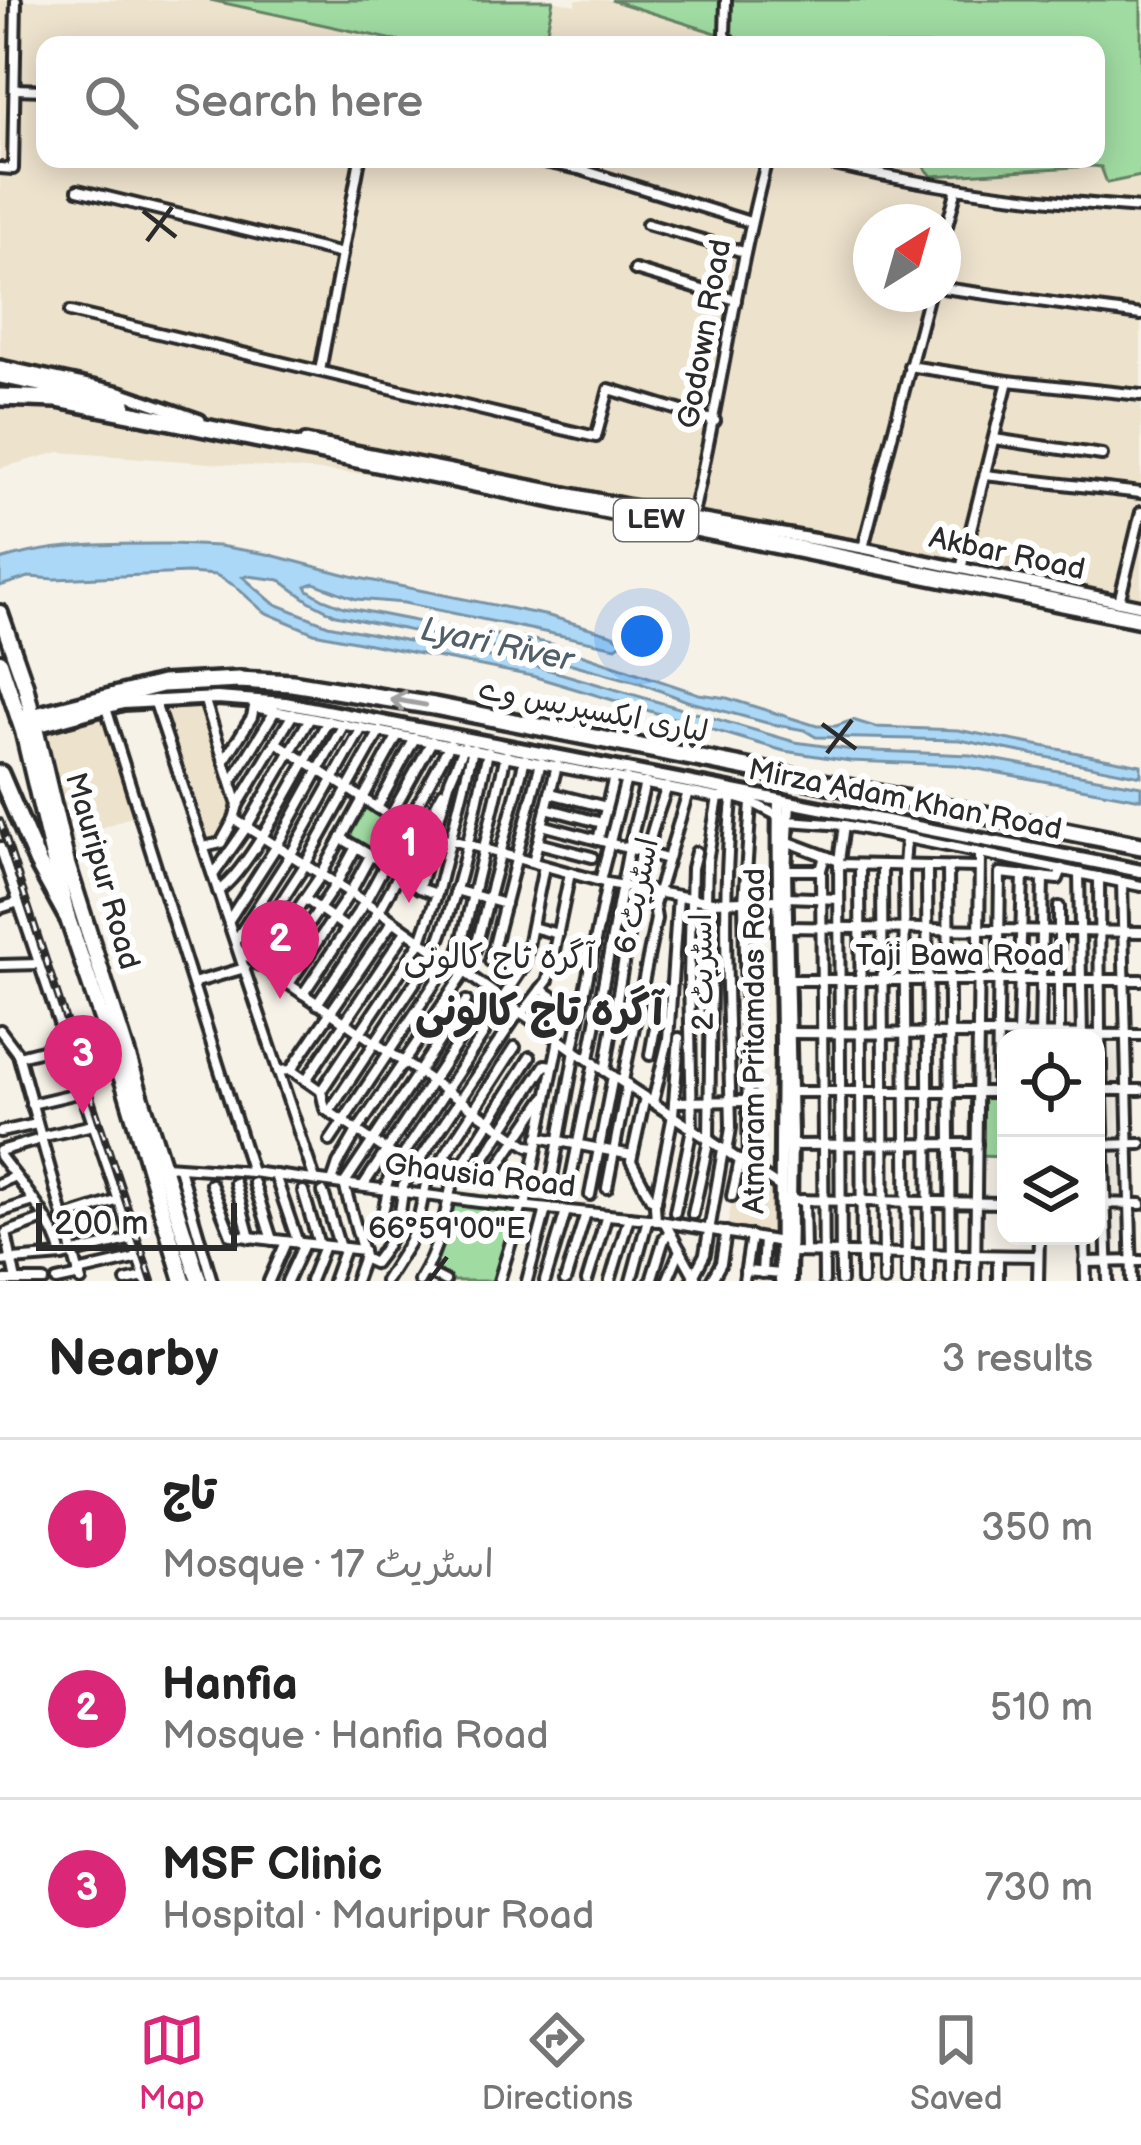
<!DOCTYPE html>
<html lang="en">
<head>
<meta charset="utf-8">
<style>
	body { margin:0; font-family:"Balsamiq Sans","Playpen Sans Arabic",sans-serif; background:#f6f6f6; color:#222 }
	.controls { position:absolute; right:36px; bottom:36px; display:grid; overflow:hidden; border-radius:24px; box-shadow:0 6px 30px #0003 }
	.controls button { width:108px; height:108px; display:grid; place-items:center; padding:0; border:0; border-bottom:3px solid #e0e0e0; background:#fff; color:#222; font:60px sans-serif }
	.compass { position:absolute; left:853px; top:204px; width:108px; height:108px; border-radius:50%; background:#fff; box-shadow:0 6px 30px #0003; rotate:37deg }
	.scale { position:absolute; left:36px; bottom:30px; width:201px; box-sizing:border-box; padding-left:12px; border:6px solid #2b2b2b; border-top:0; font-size:33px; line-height:42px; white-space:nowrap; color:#2b2b2b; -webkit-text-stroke:9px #fff; paint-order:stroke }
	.you { position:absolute; left:642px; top:636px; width:42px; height:42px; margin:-30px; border:9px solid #fff; border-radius:50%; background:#1a73e8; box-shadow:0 0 0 18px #1a73e833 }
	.badge { display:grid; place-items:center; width:78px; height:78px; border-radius:50%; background:#db2777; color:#fff; font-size:39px; font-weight:700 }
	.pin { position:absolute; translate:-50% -99px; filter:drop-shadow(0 3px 6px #0008) }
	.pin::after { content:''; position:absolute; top:63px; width:42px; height:36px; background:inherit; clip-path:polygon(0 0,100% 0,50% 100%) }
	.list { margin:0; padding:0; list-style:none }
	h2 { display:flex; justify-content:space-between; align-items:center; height:156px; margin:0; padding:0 48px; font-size:51px }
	h2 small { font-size:39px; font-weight:400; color:#767676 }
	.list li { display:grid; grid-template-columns:78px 1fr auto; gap:36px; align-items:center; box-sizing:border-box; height:180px; padding:0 48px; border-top:3px solid #e0e0e0 }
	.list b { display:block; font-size:45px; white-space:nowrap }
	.list p { margin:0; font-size:39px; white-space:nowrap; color:#767676 }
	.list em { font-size:39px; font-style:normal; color:#767676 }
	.icon { flex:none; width:66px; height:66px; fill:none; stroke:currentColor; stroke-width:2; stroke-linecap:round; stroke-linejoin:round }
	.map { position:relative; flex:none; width:1141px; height:1281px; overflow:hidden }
	.search { position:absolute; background:#fff; box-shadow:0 6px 30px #0003; left:36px; right:36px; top:36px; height:132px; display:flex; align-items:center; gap:30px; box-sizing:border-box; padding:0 42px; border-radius:24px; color:#767676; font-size:45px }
	.sheet { height:696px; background:#fff }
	nav { display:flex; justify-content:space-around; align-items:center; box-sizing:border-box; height:168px; border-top:3px solid #e0e0e0; background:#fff; font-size:33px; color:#767676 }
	nav a { display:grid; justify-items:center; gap:6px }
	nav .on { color:#db2777 }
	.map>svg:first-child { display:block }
	.built { fill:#ede2cc; fill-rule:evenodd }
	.green { fill:#a0dba2; stroke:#668366; stroke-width:3 }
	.water { fill:#abd8f7; stroke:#7893a5; stroke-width:3 }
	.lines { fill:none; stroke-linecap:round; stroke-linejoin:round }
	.minor-casing { stroke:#2b2b2b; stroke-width:16 }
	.tertiary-casing { stroke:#2b2b2b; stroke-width:18 }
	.secondary-casing { stroke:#2b2b2b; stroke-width:20 }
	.trunk-casing { stroke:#2b2b2b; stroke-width:22 }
	.motorway-casing { stroke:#2b2b2b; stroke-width:24 }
	.minor { stroke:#fff; stroke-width:8 }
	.tertiary { stroke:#fff; stroke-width:9 }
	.secondary { stroke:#fff; stroke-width:10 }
	.trunk { stroke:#fff; stroke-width:14 }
	.motorway { stroke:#fff; stroke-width:15 }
	.rail-casing { stroke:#2b2b2b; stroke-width:8 }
	.rail { stroke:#fff; stroke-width:3; stroke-dasharray:9; stroke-linecap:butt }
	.oneway { stroke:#a0a0a0 }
	.ticks { fill:none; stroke:#2b2b2b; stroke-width:4.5 }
	.labels { text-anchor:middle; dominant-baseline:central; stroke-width:12; stroke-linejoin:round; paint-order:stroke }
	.shield { fill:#fff; stroke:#6b6b6b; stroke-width:3 }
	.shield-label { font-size:27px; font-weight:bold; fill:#2b2b2b }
	.street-label { font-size:30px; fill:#2b2b2b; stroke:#fff }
	.water-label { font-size:33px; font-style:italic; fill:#515f68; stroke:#fff }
	.neighbourhood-label { font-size:33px; fill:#2b2b2b; stroke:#fff }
	.district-label { font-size:42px; font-weight:bold; fill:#2b2b2b; stroke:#fff }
	.ticks-label { font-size:30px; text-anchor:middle; fill:#2b2b2b; stroke:#fff; stroke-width:12; stroke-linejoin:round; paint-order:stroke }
</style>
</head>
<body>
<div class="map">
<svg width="1141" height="1281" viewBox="0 0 1141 1281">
	<rect width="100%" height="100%" fill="#f7f2e8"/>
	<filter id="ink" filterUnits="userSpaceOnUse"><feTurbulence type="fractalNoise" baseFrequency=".00833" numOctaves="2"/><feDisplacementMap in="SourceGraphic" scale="24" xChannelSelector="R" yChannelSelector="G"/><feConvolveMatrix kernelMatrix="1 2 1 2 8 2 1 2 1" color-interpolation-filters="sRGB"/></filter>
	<g filter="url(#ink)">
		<g class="built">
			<path d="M 0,0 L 210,0 L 417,45 L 45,45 L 45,159 L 917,159 L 932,176 L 1092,166 L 1101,167 L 1107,183 L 1141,177 L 1141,602 L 557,488 L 59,452 L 0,468 ZM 871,222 L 943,222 L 943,294 L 871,294 Z"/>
			<path d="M 553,0 L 575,5 L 576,0 L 611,0 L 755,45 L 544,45 Z"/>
			<path d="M 204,698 L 238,805 L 221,843 L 204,847 L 154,700 Z"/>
			<path d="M 105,705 L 140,813 L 62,843 L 36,719 Z"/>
			<path d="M 740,1160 L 783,1190 L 784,1242 L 726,1232 Z"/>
		</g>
		<g class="green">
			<path d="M 210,0 L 553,0 L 544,45 L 417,45 Z"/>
			<path d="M 611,0 L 1141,0 L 1141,176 L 1107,183 L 1101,167 L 1092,166 L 932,176 L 917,159 L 1096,159 L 1096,45 L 754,45 Z"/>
			<path d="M 363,798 L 404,826 L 384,864 L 341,838 Z"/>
			<path d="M 976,1092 L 1006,1092 L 1006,1157 L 977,1156 Z"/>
			<path d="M 453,1205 L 521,1213 L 499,1281 L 445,1281 L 433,1275 Z"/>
		</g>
		<path class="water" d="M 170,544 L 219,546 L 267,554 L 359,578 L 549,616 L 614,635 L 623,642 L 616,647 L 404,603 L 356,599 L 314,583 L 306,586 L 308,590 L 323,599 L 344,607 L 477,633 L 519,637 L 551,644 L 699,694 L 727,698 L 817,726 L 836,726 L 853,720 L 875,727 L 958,730 L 1141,765 L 1141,776 L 960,740 L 816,737 L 804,730 L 767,723 L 687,701 L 640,683 L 529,652 L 493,648 L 336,615 L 309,601 L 280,580 L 248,576 L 243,577 L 273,603 L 328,625 L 539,667 L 795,742 L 853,750 L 970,755 L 1141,786 L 1141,799 L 956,765 L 850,761 L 784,751 L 532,676 L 314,633 L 264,612 L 235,586 L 216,575 L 188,573 L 55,579 L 29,577 L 0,586 L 0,560 C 55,543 113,544 170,544 Z"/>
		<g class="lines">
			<defs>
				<g id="minor">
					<path d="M 726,0 L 725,35 L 733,45"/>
					<path d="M 15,89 L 45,90"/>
					<path d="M 529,159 L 579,169 L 750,222"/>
					<path d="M 809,159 C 918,186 1029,200 1141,208"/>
					<path d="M 0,168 L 13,169 L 16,0"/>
					<path d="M 78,190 L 342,254"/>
					<path d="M 647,224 L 744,252"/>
					<path d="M 943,241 L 957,188"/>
					<path d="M 635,270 L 736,300"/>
					<path d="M 943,288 L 1141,315"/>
					<path d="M 70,312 L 596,437 L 609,389 L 715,421"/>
					<path d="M 909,366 L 1008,381 L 1141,395"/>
					<path d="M 320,371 L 360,159"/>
					<path d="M 994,439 L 1102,455"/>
					<path d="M 985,475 L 1141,493"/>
					<path d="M 692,518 C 720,399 736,277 767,159"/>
					<path d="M 863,548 L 929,294"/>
					<path d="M 961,569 L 1008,381"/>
					<path d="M 1119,602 L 1141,512"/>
					<path d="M 154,700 L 315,1180"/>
					<path d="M 254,707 L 718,798 L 733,797 L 751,802 L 788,821 L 844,825 L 1141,886"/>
					<path d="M 106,708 L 252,1172"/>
					<path d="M 276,742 L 408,828 L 607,883 L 712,902 L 777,900"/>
					<path d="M 224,761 L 252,717 L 255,702"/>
					<path d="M 232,781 L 275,711"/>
					<path d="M 550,793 L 606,807"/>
					<path d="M 238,805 L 293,714"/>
					<path d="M 377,808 L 415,738"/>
					<path d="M 546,808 L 602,823"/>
					<path d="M 390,817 L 432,741"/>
					<path d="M 234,819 L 382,913 L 575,1051 L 780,1187"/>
					<path d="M 542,825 L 598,840 L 614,777"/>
					<path d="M 341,838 L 385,864"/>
					<path d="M 598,840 L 667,859"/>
					<path d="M 906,840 L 904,866 L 907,1281"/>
					<path d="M 786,841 L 839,861"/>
					<path d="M 538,843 L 592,857"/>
					<path d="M 0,847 L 146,1281"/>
					<path d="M 204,847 L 221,843 L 234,819 L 238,805 L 204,698"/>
					<path d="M 533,862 L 557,765"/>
					<path d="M 839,864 L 978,867"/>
					<path d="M 860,865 L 862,1281"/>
					<path d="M 882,865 L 884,1281"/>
					<path d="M 927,867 L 929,1281"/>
					<path d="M 948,867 L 951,1281"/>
					<path d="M 785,870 L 821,870"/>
					<path d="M 1079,873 L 1082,1038"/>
					<path d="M 214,874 L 246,828 L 310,718"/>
					<path d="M 400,874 L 419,888 L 437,894"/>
					<path d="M 1099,877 L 1100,1035 L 1108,1281"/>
					<path d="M 600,881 L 626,779"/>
					<path d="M 1122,882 L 1132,1281"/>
					<path d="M 419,888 L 450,780 L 464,747"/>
					<path d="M 455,890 L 505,904"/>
					<path d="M 218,891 C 250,871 306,759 328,721"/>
					<path d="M 786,897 L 839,899"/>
					<path d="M 305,899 L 347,928"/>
					<path d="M 706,901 L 707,861 L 718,798"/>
					<path d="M 1059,907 L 1059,1038"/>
					<path d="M 0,908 L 19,902"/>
					<path d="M 229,920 L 276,847 L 344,724"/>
					<path d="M 532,927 L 558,934"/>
					<path d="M 786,927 L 1141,932"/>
					<path d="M 236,940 L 290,856 L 362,728"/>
					<path d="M 475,950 L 525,759"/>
					<path d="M 240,951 L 517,1139 L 528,1146 L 536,1147"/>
					<path d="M 246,956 L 305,865 L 380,731"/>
					<path d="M 490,961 L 541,762"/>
					<path d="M 451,963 L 460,949 L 506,755"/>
					<path d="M 0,965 L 40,964"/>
					<path d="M 259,965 L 321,875 L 398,735"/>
					<path d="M 274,975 L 336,884 L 356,847"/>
					<path d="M 787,980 L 1141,980"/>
					<path d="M 193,983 L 245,968"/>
					<path d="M 289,984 L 350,893 L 370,856"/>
					<path d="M 541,989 L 559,1001 L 550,1034"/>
					<path d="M 303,994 L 365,902 L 450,744"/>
					<path d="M 502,999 L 524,966 L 544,866"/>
					<path d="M 317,1004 L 379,911 L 443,792 L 446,794"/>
					<path d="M 522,1014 L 548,980 L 570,873"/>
					<path d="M 0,1030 L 18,1054 L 81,1281"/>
					<path d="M 789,1033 L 1141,1035"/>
					<path d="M 1018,1035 L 1023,875"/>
					<path d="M 1040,1038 L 1043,877"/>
					<path d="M 573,1049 L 607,883"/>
					<path d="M 650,1055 L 656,1022 L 669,1023"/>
					<path d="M 19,1056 L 66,1044"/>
					<path d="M 589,1059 L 629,848 L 645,783"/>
					<path d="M 291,1070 L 321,1091 L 325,1109 L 414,1169"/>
					<path d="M 278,1071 L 291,1070 L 393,921"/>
					<path d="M 605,1071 C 622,975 633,878 667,787"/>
					<path d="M 306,1080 L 406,931"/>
					<path d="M 623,1081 L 656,919 L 654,905 L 688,792"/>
					<path d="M 1096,1090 L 1141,1090"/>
					<path d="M 321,1091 L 421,941 L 437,894 L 473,749"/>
					<path d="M 786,1092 L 1006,1092"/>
					<path d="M 997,1092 L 1000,873 L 1058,879 L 1062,869"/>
					<path d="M 645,1097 L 631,1161 L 651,1199 L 656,1201"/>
					<path d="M 653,1102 L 668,1040 L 678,896"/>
					<path d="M 674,1102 L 748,1101"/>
					<path d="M 31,1104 L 82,1092"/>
					<path d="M 329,1112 L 435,952 C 461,888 473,818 488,752"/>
					<path d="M 0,1132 L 37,1124"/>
					<path d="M 40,1137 L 93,1125"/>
					<path d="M 538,1137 L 632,1155"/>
					<path d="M 330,1141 L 449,962"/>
					<path d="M 787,1145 L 977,1144"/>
					<path d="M 1096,1145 L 1141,1144"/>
					<path d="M 0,1151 L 41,1139"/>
					<path d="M 727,1152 L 731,1128 C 729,1016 720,904 733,792"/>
					<path d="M 0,1156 C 21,1184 54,1221 62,1256"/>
					<path d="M 443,1158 L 462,1165 L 530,1057"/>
					<path d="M 749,1165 L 744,902 L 751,803"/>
					<path d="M 165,1166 L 252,1172 L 479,1202 L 648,1219 L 781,1242"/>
					<path d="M 179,1168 L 212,1281"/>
					<path d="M 475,1172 L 545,1065 L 553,1066"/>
					<path d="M 275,1175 L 298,1243"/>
					<path d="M 491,1177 L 544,1099"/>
					<path d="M 332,1182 L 338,1164 L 357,1131 L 464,973"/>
					<path d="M 0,1183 L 15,1176"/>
					<path d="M 235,1183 L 250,1238"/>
					<path d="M 254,1183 L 272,1240"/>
					<path d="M 551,1183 L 575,1051"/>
					<path d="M 211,1184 L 231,1235 L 363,1250"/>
					<path d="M 363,1186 L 491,992"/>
					<path d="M 569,1187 L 594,1063"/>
					<path d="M 607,1188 L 627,1084"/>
					<path d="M 385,1190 L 389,1177 L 484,1033"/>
					<path d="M 303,1191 L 319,1245"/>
					<path d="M 323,1192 L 340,1248"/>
					<path d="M 590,1195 L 613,1076"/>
					<path d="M 732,1196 L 740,1160"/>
					<path d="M 786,1200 L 1006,1203"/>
					<path d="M 804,1200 L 805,1251"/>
					<path d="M 1096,1203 L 1141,1204"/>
					<path d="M 525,1207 L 559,1039"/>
					<path d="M 0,1212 L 34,1201"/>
					<path d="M 675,1212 L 692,1128 L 689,975 L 692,868 L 696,852"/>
					<path d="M 693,1214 L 709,1139 L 712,902"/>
					<path d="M 63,1218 L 119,1200"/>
					<path d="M 656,1221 L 655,1205 L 673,1115 L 679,1038"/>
					<path d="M 665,1223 L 697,1281"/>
					<path d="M 359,1235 C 383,1232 383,1210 388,1190"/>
					<path d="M 1085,1236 L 1086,1281"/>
					<path d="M 789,1252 L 1038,1256"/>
					<path d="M 998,1256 L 998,1281"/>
					<path d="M 363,1258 L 374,1263 C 394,1238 402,1217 403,1185 L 519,1012"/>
					<path d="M 0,1261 L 62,1256 L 132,1239"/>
					<path d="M 1085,1262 L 1141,1261"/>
					<path d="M 425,1271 L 445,1281"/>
					<path d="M 745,1271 L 781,1274"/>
					<path d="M 78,1272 L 138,1258"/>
					<path d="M 762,1273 L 764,1239"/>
					<path d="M 3,1281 L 44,1281"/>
					<path d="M 16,1281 L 6,1233 L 44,1219"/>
					<path d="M 57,1281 L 80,1276"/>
					<path d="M 126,1281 L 144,1277"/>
					<path d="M 269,1281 L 286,1242"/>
					<path d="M 287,1281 L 304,1244"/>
					<path d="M 310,1281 L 324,1246"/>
					<path d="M 333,1281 L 345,1248"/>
					<path d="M 355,1281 L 364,1256 L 344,1184 L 466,1001"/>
					<path d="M 385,1281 L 409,1243 L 418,1221 L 426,1184 L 515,1047"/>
					<path d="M 419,1281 C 441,1246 448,1204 456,1162"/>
					<path d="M 499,1281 L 522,1206"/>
					<path d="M 527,1281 L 546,1209"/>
					<path d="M 545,1281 L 566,1211"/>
					<path d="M 565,1281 L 586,1213"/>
					<path d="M 587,1281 L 607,1215"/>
					<path d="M 610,1281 L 629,1217"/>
					<path d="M 631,1281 L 648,1219"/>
					<path d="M 651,1281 L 664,1239 L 669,1232"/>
					<path d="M 667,1281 L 680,1250"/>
					<path d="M 691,1281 L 705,1254 L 723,1150"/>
					<path d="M 711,1281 L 721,1263 L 726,1232"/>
					<path d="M 744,1281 L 751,1236"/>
					<path d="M 824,1281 L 821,870 L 825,856"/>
					<path d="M 841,1281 L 839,861 L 844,825"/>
					<path d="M 975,1281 L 980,855"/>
					<path d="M 1038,1281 L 1039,1236"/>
				</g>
				<g id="tertiary">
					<path d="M 0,366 L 120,392 L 200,420"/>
					<path d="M 305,441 L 692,518 L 863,548 L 1141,606"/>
				</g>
				<g id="secondary">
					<path d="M 32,728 L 123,703 L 217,698 L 285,703 L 1141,871"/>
					<path d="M 779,801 C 777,884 782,967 782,1050 C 781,1127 780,1204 781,1281"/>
					<path d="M 789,803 L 785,871 L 791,1134 L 789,1281"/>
				</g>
				<g id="trunk">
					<path d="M 0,613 L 25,685 L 67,864 L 199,1281"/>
					<path d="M 0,662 L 23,731 L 67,916 L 126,1090 L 183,1281"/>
				</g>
				<g id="motorway">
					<path d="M 0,375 L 103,396 L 123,403"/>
					<path d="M 0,397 L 57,399 L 171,421 L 1141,619"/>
					<path d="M 20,720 L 162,684 L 239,680 L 292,683 L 434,706 L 1141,846"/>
					<path d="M 0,774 L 38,863 L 67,916"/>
				</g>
			</defs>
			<use href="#minor" class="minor-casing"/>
			<use href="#tertiary" class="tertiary-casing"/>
			<use href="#secondary" class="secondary-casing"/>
			<use href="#trunk" class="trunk-casing"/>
			<use href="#motorway" class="motorway-casing"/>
			<use href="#minor" class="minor"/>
			<use href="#tertiary" class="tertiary"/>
			<use href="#secondary" class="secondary"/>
			<use href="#trunk" class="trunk"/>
			<use href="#motorway" class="motorway"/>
			<defs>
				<path id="rail" d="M 0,821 L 152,1281"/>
			</defs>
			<use href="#rail" class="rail-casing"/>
			<use href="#rail" class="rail"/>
		</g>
		<defs><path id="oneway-shaft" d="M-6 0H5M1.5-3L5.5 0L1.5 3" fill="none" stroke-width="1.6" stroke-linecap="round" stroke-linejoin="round" transform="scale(3)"/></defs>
		<use class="oneway" href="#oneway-shaft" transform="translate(408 702) rotate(-170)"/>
	</g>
	<path class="ticks" d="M 143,211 L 176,237M 147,241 L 172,207M 822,724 L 856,749M 827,753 L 852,720M 429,1281 L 447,1257"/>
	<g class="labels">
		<rect class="shield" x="614" y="499" width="84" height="42" rx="9"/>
		<g class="shield-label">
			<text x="656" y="520">LEW</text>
		</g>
		<g class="street-label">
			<text transform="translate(705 334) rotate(-80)">Godown Road</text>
			<text transform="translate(1007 554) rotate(12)">Akbar Road</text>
			<text transform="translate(593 711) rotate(11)">لیاری ایکسپریس وے</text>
			<text transform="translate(905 800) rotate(11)">Mirza Adam Khan Road</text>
			<text transform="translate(102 871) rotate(74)">Mauripur Road</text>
			<text transform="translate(637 896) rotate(-78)">اسٹریٹ 6</text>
			<text x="960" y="956">Taji Bawa Road</text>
			<text transform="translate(703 972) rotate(-91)">اسٹریٹ 2</text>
			<text transform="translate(755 1041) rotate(-90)">Atmaram Pritamdas Road</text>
			<text transform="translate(480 1176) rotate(7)">Ghausia Road</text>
		</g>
		<g class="water-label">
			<text transform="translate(497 645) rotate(12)">Lyari River</text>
		</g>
		<g class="neighbourhood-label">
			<text x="499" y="958">آگرہ تاج کالونی</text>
		</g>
		<g class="district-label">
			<text x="539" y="1012">آگرہ تاج کالونی</text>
		</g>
	</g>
	<g class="ticks-label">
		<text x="447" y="1238">66°59'00"E</text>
	</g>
</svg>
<div class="controls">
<button><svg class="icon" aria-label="locate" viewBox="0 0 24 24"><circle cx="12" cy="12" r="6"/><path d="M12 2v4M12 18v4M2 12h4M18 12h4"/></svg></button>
<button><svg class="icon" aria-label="layers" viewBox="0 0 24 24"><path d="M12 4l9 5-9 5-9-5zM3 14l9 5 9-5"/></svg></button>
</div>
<svg class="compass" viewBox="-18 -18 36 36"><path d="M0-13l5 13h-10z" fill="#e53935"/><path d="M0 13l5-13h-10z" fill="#767676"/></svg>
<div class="scale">200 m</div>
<div class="you"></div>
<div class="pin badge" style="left:409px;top:903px">1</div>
<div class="pin badge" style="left:280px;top:999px">2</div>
<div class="pin badge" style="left:83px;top:1114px">3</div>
<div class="search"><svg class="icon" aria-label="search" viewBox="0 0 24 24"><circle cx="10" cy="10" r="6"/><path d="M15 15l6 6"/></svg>Search here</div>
</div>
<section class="sheet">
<h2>Nearby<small>3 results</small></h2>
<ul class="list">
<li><span class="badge">1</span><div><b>تاج</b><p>Mosque · اسٹریٹ 17</p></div><em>350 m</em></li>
<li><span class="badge">2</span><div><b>Hanfia</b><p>Mosque · Hanfia Road</p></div><em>510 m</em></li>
<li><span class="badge">3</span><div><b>MSF Clinic</b><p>Hospital · Mauripur Road</p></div><em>730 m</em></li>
</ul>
</section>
<nav>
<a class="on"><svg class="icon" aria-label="map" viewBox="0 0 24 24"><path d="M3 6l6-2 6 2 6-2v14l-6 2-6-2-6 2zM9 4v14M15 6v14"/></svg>Map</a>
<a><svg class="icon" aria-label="directions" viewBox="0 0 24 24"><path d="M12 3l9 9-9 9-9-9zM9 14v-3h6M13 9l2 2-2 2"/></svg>Directions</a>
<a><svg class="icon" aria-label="saved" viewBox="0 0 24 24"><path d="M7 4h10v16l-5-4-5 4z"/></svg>Saved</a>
</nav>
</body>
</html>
